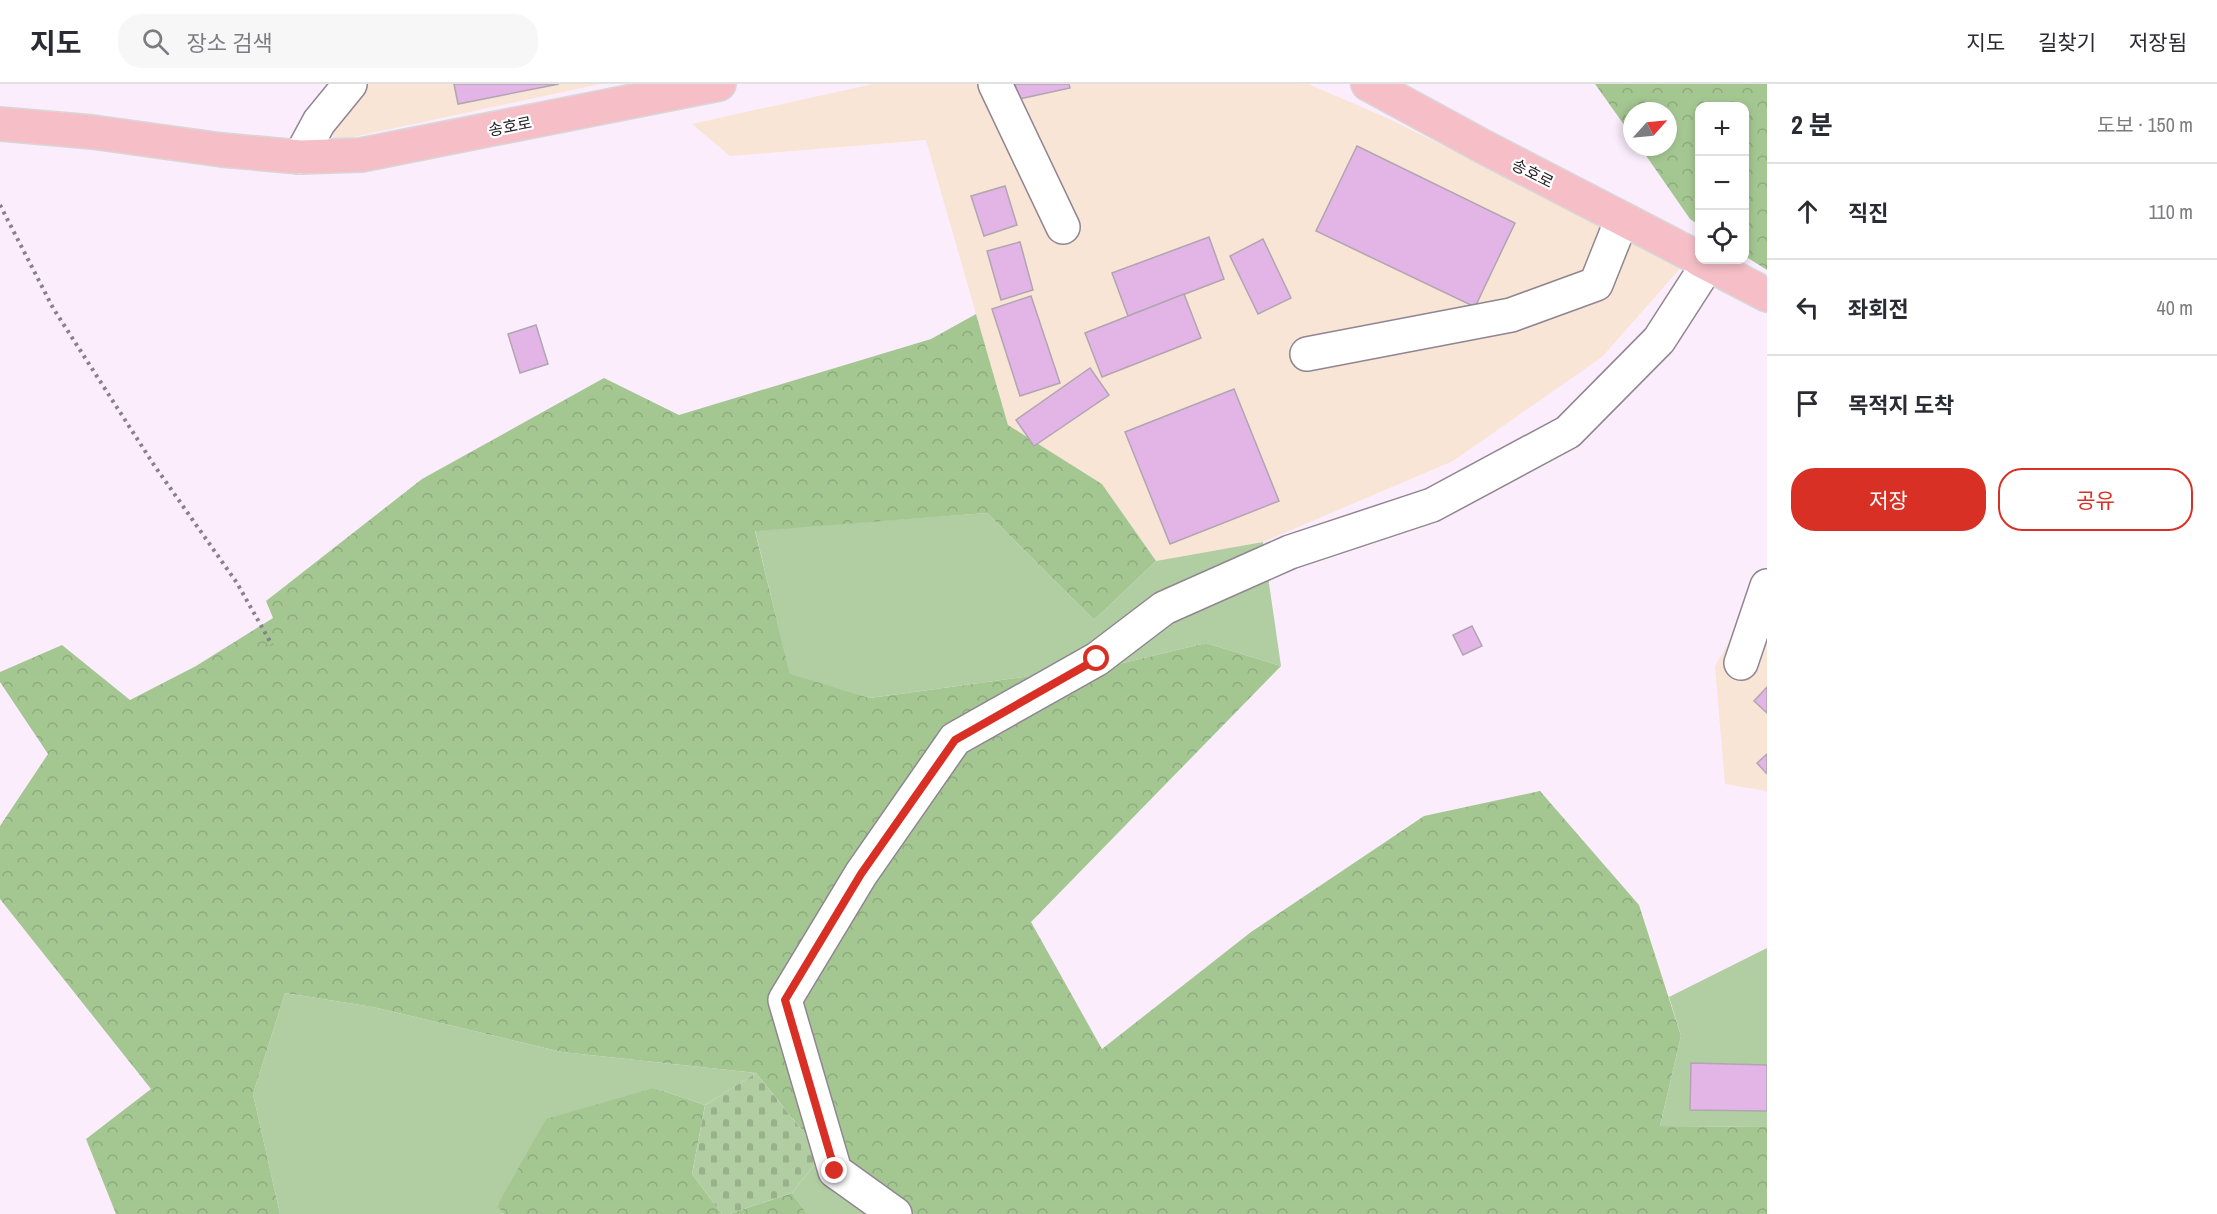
<!DOCTYPE html>
<html lang="ko">
<head>
<meta charset="utf-8">
<style>
	body { margin:0; font-family:"Archivo Narrow","Noto Sans KR",sans-serif; background:#f7f7f7; color:#2b2b33 }
	.controls { position:absolute; right:18px; top:18px; display:grid; overflow:hidden; border-radius:12px; box-shadow:0 3px 9px #0003 }
	.controls button { width:54px; height:54px; display:grid; place-items:center; padding:0; border:0; border-bottom:2px solid #e1e1e2; background:#fff; color:#2b2b33; font:30px sans-serif }
	.compass { position:absolute; left:1623px; top:18px; width:54px; height:54px; border-radius:50%; background:#fff; box-shadow:0 3px 9px #0003; rotate:63deg }
	.stop { position:absolute; width:18px; height:18px; margin:-14px; border:4px solid #d93025; border-radius:50%; background:#fff }
	.stop.end { background:#d93025; border-color:#fff; box-shadow:0 2px 6px #0008 }
	.list { margin:0; padding:0; list-style:none }
	h2 { display:flex; justify-content:space-between; align-items:center; height:78px; margin:0; padding:0 24px; font-size:26px }
	h2 small { font-size:20px; font-weight:400; color:#7c7c81 }
	.list li { display:grid; grid-template-columns:39px 1fr auto; gap:18px; align-items:center; box-sizing:border-box; height:96px; padding:0 24px; border-top:2px solid #e1e1e2 }
	.list b { display:block; font-size:22px; white-space:nowrap }
	.list em { font-size:20px; font-style:normal; color:#7c7c81 }
	.actions { display:flex; gap:12px; padding:18px 24px }
	.actions a { flex:1; padding:14px 0; border:2px solid #d93025; border-radius:24px; text-align:center; font-size:21px; color:#d93025 }
	.actions .main { background:#d93025; color:#fff }
	.icon { flex:none; width:33px; height:33px; fill:none; stroke:currentColor; stroke-width:2; stroke-linecap:round; stroke-linejoin:round }
	.map { position:relative; flex:none; width:1767px; height:1130px; overflow:hidden }
	header { display:flex; align-items:center; gap:36px; box-sizing:border-box; height:84px; padding:0 30px; background:#fff; border-bottom:2px solid #e1e1e2 }
	header strong { font-size:28px }
	nav { display:flex; gap:33px; margin-inline-start:auto; font-size:21px }
	.search { width:420px; height:54px; background:#f7f7f7; display:flex; align-items:center; gap:15px; box-sizing:border-box; padding:0 21px; border-radius:24px; color:#7c7c81; font-size:22px }
	main { display:flex }
	aside { flex:1; background:#fff }
	.map>svg:first-child { display:block }
	.industrial { fill:#f8e5d5 }
	.grass { fill:#b1cea2 }
	.forest { fill:url(#forest-crowns) }
	.cemetery { fill:url(#cemetery-stones) }
	.building { fill:#e2b5e6; stroke:#b1a5b2; stroke-width:1.5 }
	.lines { fill:none; stroke-linecap:round; stroke-linejoin:round }
	.minor-casing { stroke:#908591; stroke-width:36 }
	.major-casing { stroke:#d8d7d8; stroke-width:36 }
	.path { stroke:#89818a; stroke-width:4; stroke-dasharray:3 4.5; stroke-linecap:butt }
	.minor { stroke:#fff; stroke-width:33 }
	.major { stroke:#f6bfc7; stroke-width:33 }
	.route { stroke:#d93025; stroke-width:8 }
	.labels { text-anchor:middle; dominant-baseline:central; stroke-width:4.5; stroke-linejoin:round; paint-order:stroke }
	.street-label { font-size:16px; fill:#242025; stroke:#fff }
</style>
</head>
<body>
<header>
<strong>지도</strong>
<div class="search"><svg class="icon" aria-label="search" viewBox="0 0 24 24"><circle cx="10" cy="10" r="6"/><path d="M15 15l6 6"/></svg>장소 검색</div>
<nav><a>지도</a><a>길찾기</a><a>저장됨</a></nav>
</header>
<main>
<div class="map">
<svg width="1767" height="1130" viewBox="0 0 1767 1130">
	<defs>
		<pattern id="forest-crowns" width="20" height="18" patternUnits="userSpaceOnUse" patternTransform="scale(1.5)"><rect width="20" height="18" fill="#a4c792"/><path d="M2 6a3 3 0 1 1 6 0M12 15a3 3 0 1 1 6 0" fill="none" stroke="#8dab7e"/></pattern>
		<pattern id="cemetery-stones" width="16" height="16" patternUnits="userSpaceOnUse" patternTransform="scale(1.5)"><rect width="16" height="16" fill="#b1cea2"/><path d="M2 7V4a2 2 0 0 1 4 0v3zM10 15v-3a2 2 0 0 1 4 0v3z" fill="#98b18b"/></pattern>
	</defs>
	<rect width="100%" height="100%" fill="#fbedfc"/>
	<g class="industrial">
		<path d="M 344,0 L 600,0 L 335,57 L 330,42 Z"/>
		<path d="M 873,0 L 1308,0 L 1387,34 L 1684,180 L 1602,273 L 1453,377 L 1263,458 L 1156,477 L 1102,400 L 1008,341 L 926,56 L 730,72 L 692,40 Z"/>
		<path d="M 1767,494 L 1767,707 L 1725,700 L 1715,582 Z"/>
	</g>
	<g class="grass">
		<path d="M 987,429 L 1094,536 L 1156,477 L 1263,458 L 1281,582 L 1206,559 L 1119,580 L 870,614 L 790,591 L 755,446 Z"/>
		<path d="M 1767,864 L 1767,1043 L 1660,1042 L 1681,952 L 1669,913 Z"/>
		<path d="M 285,909 L 373,923 L 562,968 L 756,989 L 705,1021 L 654,1004 L 497,1121 L 504,1130 L 280,1130 L 253,1010 Z"/>
		<path d="M 822,1071 L 870,1130 L 807,1130 L 792,1109 Z"/>
	</g>
	<g class="forest">
		<path d="M 1595,0 L 1767,0 L 1767,186 L 1745,172 L 1744,22 L 1700,22 L 1699,141 L 1690,135 L 1640,63 L 1668,63 L 1668,27 L 1632,27 L 1632,52 Z"/>
		<path d="M 976,230 L 1008,341 L 1102,400 L 1156,477 L 1094,536 L 987,429 L 755,447 L 790,590 L 870,614 L 1119,580 L 1206,559 L 1281,582 L 1031,838 L 1102,965 L 1251,848 L 1424,732 L 1540,707 L 1639,821 L 1681,952 L 1660,1042 L 1767,1043 L 1767,1130 L 870,1130 L 756,989 L 562,968 L 373,923 L 285,909 L 253,1010 L 280,1130 L 116,1130 L 86,1055 L 151,1005 L 0,815 L 0,742 L 48,670 L 0,598 L 0,588 L 62,561 L 130,616 L 196,582 L 273,534 L 266,517 L 422,395 L 604,294 L 679,331 L 931,255 Z"/>
		<path d="M 654,1004 L 705,1021 L 692,1090 L 722,1130 L 504,1130 L 497,1122 L 546,1035 Z"/>
		<path d="M 792,1109 L 807,1130 L 729,1130 Z"/>
	</g>
	<path class="cemetery" d="M 756,989 L 822,1071 L 792,1109 L 729,1130 L 722,1130 L 692,1090 L 705,1021 Z"/>
	<g class="building">
		<path d="M 454,0 L 559,0 L 458,20 Z"/>
		<path d="M 1015,0 L 1069,0 L 1070,4 L 1019,15 Z"/>
		<path d="M 1357,62 L 1515,139 L 1475,223 L 1316,147 Z"/>
		<path d="M 1005,102 L 1017,141 L 984,152 L 971,112 Z"/>
		<path d="M 1209,153 L 1224,195 L 1128,232 L 1112,189 Z"/>
		<path d="M 1263,155 L 1291,214 L 1258,230 L 1230,172 Z"/>
		<path d="M 1020,158 L 1033,206 L 1001,216 L 987,167 Z"/>
		<path d="M 1184,210 L 1201,254 L 1102,293 L 1085,249 Z"/>
		<path d="M 1031,212 L 1060,299 L 1020,312 L 992,225 Z"/>
		<path d="M 536,241 L 548,280 L 520,289 L 508,250 Z"/>
		<path d="M 1090,284 L 1109,311 L 1034,362 L 1016,336 Z"/>
		<path d="M 1234,305 L 1279,417 L 1170,460 L 1125,348 Z"/>
		<path d="M 1472,542 L 1482,562 L 1463,571 L 1453,551 Z"/>
		<path d="M 1767,603 L 1767,629 L 1754,617 Z"/>
		<path d="M 1767,670 L 1767,690 L 1757,679 Z"/>
		<path d="M 1691,979 L 1767,981 L 1767,1027 L 1690,1026 Z"/>
	</g>
	<g class="lines">
		<defs>
			<g id="minor">
				<path d="M 995,0 L 1063,143"/>
				<path d="M 300,73 L 319,38 L 350,0"/>
				<path d="M 1307,270 L 1511,231 L 1596,200 L 1622,135"/>
				<path d="M 1741,579 L 1767,502"/>
				<path d="M 895,1130 L 835,1087 L 785,916 L 861,790 L 955,655 L 1097,575 L 1164,524 L 1290,468 L 1432,421 L 1568,348 L 1659,256 L 1708,180"/>
			</g>
			<g id="major">
				<path d="M 1368,0 L 1484,63 L 1700,175"/>
				<path d="M 0,40 L 92,48 L 222,66 L 300,73 L 361,71 L 719,0"/>
				<path d="M 1700,176 L 1767,211"/>
			</g>
		</defs>
		<use href="#minor" class="minor-casing"/>
		<use href="#major" class="major-casing"/>
		<path class="path" d="M 0,121 L 53,224 L 154,381 L 237,499 L 272,561"/>
		<use href="#minor" class="minor"/>
		<use href="#major" class="major"/>
	</g>
	<g class="lines">
		<path class="route" d="M 835,1087 L 785,916 L 861,790 L 955,656 L 1097,575"/>
	</g>
	<g class="labels">
		<g class="street-label">
			<text transform="translate(510 42) rotate(-11)">송호로</text>
			<text transform="translate(1533 89) rotate(27)">송호로</text>
		</g>
	</g>
</svg>
<div class="controls">
<button>+</button>
<button>−</button>
<button><svg class="icon" aria-label="locate" viewBox="0 0 24 24"><circle cx="12" cy="12" r="6"/><path d="M12 2v4M12 18v4M2 12h4M18 12h4"/></svg></button>
</div>
<svg class="compass" viewBox="-18 -18 36 36"><path d="M0-13l5 13h-10z" fill="#e53935"/><path d="M0 13l5-13h-10z" fill="#7c7c81"/></svg>
<div class="stop" style="left:1097px;top:575px"></div>
<div class="stop end" style="left:835px;top:1087px"></div>
</div>
<aside>
<h2>2 분<small>도보 · 150 m</small></h2>
<ul class="list">
<li><svg class="icon" aria-label="ahead" viewBox="0 0 24 24"><path d="M12 20V5M6 11l6-6 6 6"/></svg><div><b>직진</b></div><em>110 m</em></li>
<li><svg class="icon" aria-label="left" viewBox="0 0 24 24"><path d="M17 20v-9H6M10 6l-5 5 5 5"/></svg><div><b>좌회전</b></div><em>40 m</em></li>
<li><svg class="icon" aria-label="arrive" viewBox="0 0 24 24"><path d="M6 21V4h12l-3 4 3 4H6"/></svg><div><b>목적지 도착</b></div></li>
</ul>
<div class="actions"><a class="main">저장</a><a>공유</a></div>
</aside>
</main>
</body>
</html>
